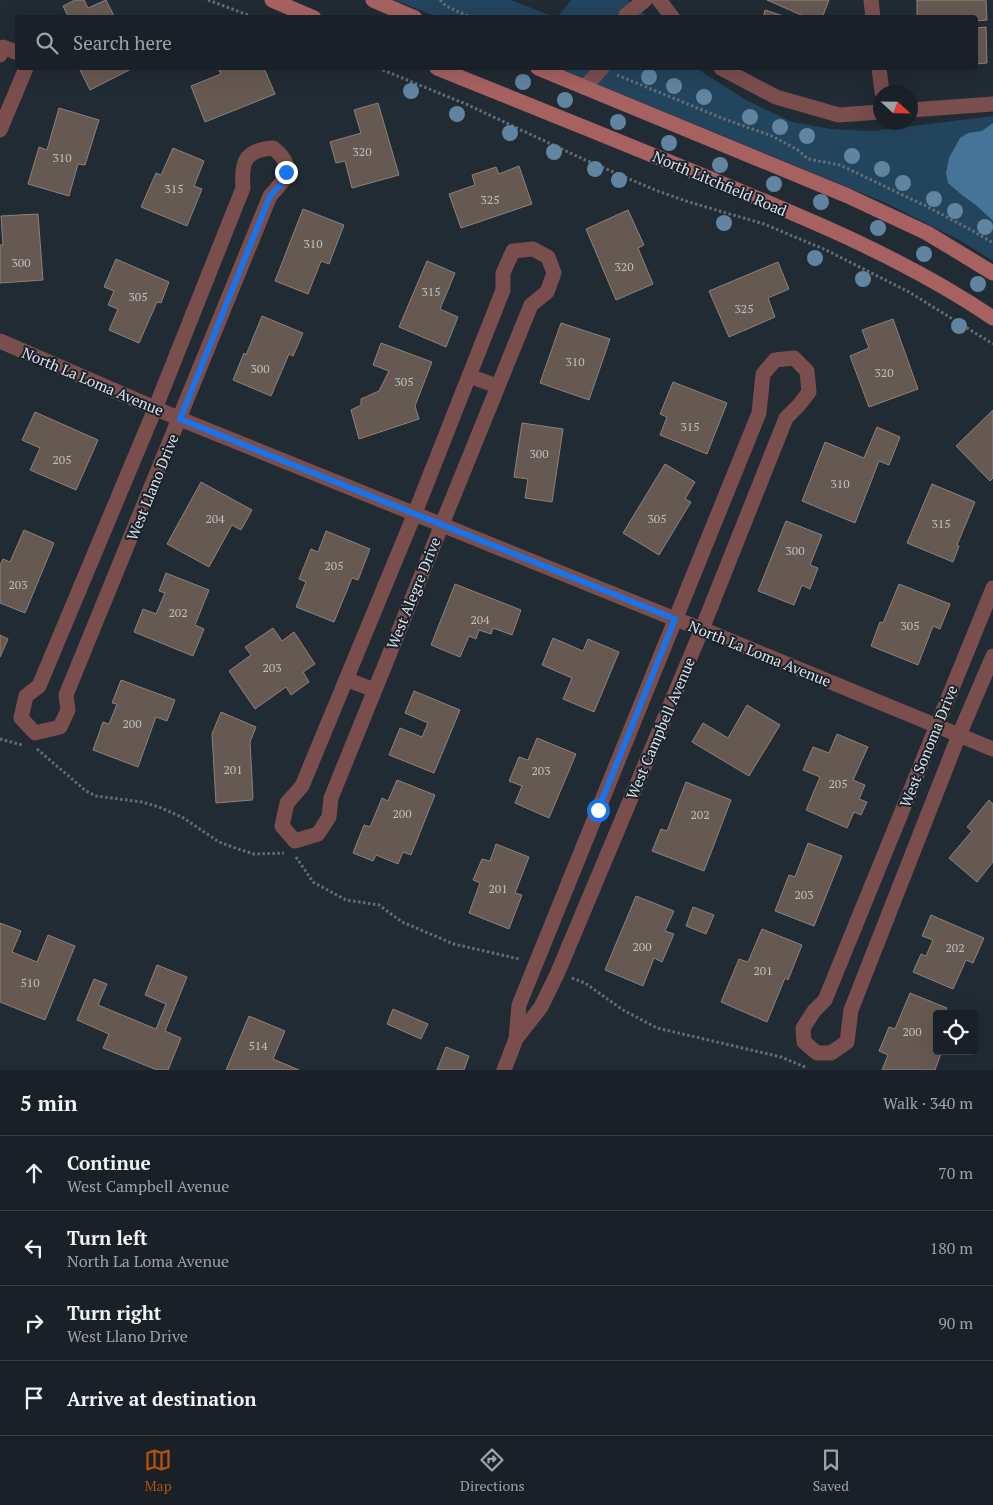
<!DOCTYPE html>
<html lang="en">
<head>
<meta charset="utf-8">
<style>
	body { margin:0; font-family:"PT Serif",serif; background:#262d33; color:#f1f3f6 }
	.controls { position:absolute; right:15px; bottom:15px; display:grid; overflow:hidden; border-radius:5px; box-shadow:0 5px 20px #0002 }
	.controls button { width:45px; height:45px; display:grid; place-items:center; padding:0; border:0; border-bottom:1px solid #373e44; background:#192027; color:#f1f3f6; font:25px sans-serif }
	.compass { position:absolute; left:873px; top:85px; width:45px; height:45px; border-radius:50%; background:#192027; box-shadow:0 5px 20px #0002; rotate:112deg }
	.stop { position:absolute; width:15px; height:15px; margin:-11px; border:4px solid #1a73e8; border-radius:50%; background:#fff }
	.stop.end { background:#1a73e8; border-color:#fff; box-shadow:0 1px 5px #0008 }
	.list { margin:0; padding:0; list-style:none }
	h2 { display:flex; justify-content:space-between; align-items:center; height:65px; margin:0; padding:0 20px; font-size:21px }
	h2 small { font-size:16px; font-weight:400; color:#9fa3a7 }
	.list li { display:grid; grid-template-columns:32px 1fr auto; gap:15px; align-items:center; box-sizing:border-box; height:75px; padding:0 20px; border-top:1px solid #373e44 }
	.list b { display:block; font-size:19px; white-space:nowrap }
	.list p { margin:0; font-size:16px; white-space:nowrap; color:#9fa3a7 }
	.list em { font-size:16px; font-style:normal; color:#9fa3a7 }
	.icon { flex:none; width:28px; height:28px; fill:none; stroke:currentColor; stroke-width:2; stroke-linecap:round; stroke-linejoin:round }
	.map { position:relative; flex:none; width:993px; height:1070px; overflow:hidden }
	.search { position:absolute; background:#192027; box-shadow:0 5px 20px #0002; left:15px; right:15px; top:15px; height:55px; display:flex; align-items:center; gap:12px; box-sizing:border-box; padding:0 18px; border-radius:5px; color:#9fa3a7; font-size:19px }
	.sheet { height:365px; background:#192027 }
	nav { display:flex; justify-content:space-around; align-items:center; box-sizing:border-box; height:70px; border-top:1px solid #373e44; background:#192027; font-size:14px; color:#9fa3a7 }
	nav a { display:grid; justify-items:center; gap:2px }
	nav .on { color:#b45309 }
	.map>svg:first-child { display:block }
	.green { fill:#23445d }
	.water { fill:#467498 }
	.building { fill:#665952; stroke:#8f817a }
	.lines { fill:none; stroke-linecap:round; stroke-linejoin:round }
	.path { stroke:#646d75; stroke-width:3; stroke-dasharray:2.5 2.5; stroke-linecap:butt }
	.street { stroke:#7b4e4e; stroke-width:15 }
	.secondary { stroke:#a76161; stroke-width:15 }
	.tree { fill:#6184a0 }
	.route { stroke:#1a73e8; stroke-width:6 }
	.labels { text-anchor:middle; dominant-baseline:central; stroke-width:4; stroke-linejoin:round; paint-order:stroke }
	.number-label { font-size:12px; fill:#bec0c2 }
	.street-label { font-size:15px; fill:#dce2e8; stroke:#18222a }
</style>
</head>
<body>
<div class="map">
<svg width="993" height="1070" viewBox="0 0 993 1070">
	<rect width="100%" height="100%" fill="#212b34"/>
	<g class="green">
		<path d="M 394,0 L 511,0 L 554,17 L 437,17 Z"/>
		<path d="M 571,0 L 628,0 L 648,17 L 557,18 Z"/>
		<path d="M 558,68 L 696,68 L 746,100 L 792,122 L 831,129 L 872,131 L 993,116 L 993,261 L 961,241 L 886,203 Z"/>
	</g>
	<path class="water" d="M 993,123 L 993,221 L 977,206 L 962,195 L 948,183 L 946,173 L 949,158 L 960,138 L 968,133 L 982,131 Z"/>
	<g class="building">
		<path d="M 75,0 L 84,0 L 88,8 L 106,0 L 115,18 L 69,18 L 63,6 Z"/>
		<path d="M 767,0 L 829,0 L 822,18 L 808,18 Z"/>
		<path d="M 917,0 L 986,0 L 987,20 L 976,21 L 976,18 L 917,18 Z"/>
		<path d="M 765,10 L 790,18 L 763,18 Z"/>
		<path d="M 986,27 L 987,63 L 976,64 L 976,28 Z"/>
		<path d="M 79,68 L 133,68 L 90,90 Z"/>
		<path d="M 218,68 L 264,68 L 275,94 L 205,122 L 191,86 L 221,74 Z"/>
		<path d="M 378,103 L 399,175 L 352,188 L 345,161 L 336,163 L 330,142 L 361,133 L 354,110 Z"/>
		<path d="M 59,108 L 99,120 L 85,165 L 78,164 L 69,196 L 28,184 L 39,147 L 47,150 Z"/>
		<path d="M 173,148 L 204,161 L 194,186 L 202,189 L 187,226 L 141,207 L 156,173 L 161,175 Z"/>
		<path d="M 519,166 L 532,204 L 461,228 L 449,194 L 475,185 L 472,175 L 496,167 L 499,174 Z"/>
		<path d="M 303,209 L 344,225 L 329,264 L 321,261 L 308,294 L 275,281 Z"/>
		<path d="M 628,210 L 644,245 L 638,248 L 653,284 L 616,300 L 586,229 Z"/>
		<path d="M 38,214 L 43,280 L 0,283 L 0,245 L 3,245 L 1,216 Z"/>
		<path d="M 116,259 L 169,282 L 161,303 L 157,302 L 139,343 L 109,330 L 118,309 L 108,305 L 114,291 L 104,287 Z"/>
		<path d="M 427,261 L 455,273 L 440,309 L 458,317 L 446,347 L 399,327 Z"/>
		<path d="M 778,262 L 789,289 L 768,298 L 775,317 L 729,337 L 709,291 Z"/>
		<path d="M 262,316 L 303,333 L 293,356 L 289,354 L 271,396 L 233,380 L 244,353 L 246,355 Z"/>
		<path d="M 893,319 L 918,389 L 869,407 L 850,356 L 869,348 L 862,330 Z"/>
		<path d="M 561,323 L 610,339 L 589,400 L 540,383 Z"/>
		<path d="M 381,343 L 432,362 L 415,406 L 419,419 L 359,439 L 351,410 L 361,405 L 361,399 L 379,391 L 389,371 L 373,365 Z"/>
		<path d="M 673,382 L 727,403 L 707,454 L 660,435 L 667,417 L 660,414 Z"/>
		<path d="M 993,410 L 993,478 L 990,481 L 956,446 Z"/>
		<path d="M 35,412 L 98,440 L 76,490 L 30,470 L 40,448 L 22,440 Z"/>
		<path d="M 522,423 L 563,429 L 552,502 L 525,498 L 528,479 L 514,477 Z"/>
		<path d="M 877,427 L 900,437 L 889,465 L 879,461 L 855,523 L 802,501 L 825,442 L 864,458 Z"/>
		<path d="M 665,464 L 695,482 L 685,499 L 691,502 L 659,555 L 623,533 Z"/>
		<path d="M 201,482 L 252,510 L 241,530 L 232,525 L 209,567 L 167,544 Z"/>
		<path d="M 932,484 L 975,502 L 957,545 L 959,546 L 953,562 L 907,543 Z"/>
		<path d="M 786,521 L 822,535 L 810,565 L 818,568 L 810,589 L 802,585 L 794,605 L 758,591 Z"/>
		<path d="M 24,530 L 54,543 L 25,613 L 0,603 L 0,565 L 3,559 L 10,562 Z"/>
		<path d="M 326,531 L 370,549 L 358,580 L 352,578 L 334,622 L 296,607 L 306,582 L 299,579 L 311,549 L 318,552 Z"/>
		<path d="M 166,573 L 209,590 L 195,625 L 204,629 L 193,656 L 134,632 L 143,609 L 156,614 L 165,593 L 159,591 Z"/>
		<path d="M 455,584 L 521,610 L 512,635 L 493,628 L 491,634 L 479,630 L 476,639 L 469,636 L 460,657 L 431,645 Z"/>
		<path d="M 899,584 L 950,604 L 940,629 L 933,626 L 918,665 L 871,646 L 880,622 L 883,623 Z"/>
		<path d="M 273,628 L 282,641 L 294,632 L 315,664 L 303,672 L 309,682 L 291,695 L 286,687 L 255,709 L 229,671 L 251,655 L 245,647 Z"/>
		<path d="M 0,635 L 8,639 L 0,657 Z"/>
		<path d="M 553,638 L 583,651 L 588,639 L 619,652 L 594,712 L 563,699 L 572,678 L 542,665 Z"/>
		<path d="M 121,680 L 175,700 L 167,721 L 156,717 L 138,767 L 93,750 L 103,722 L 109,724 L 117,704 L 112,703 Z"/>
		<path d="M 414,691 L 460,710 L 434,773 L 389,755 L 400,728 L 422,737 L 428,723 L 405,713 Z"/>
		<path d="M 747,705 L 780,725 L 749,776 L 692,742 L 703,723 L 728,738 Z"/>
		<path d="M 221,712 L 256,727 L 250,742 L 253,797 L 252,800 L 216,803 L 212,734 Z"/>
		<path d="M 837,734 L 868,747 L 853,780 L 865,785 L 859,799 L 867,802 L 861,815 L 854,812 L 847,828 L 806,810 L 820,777 L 803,770 L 813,747 L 829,753 Z"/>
		<path d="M 537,738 L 576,754 L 549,818 L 515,803 L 522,786 L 509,781 L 519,757 L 528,760 Z"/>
		<path d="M 397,780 L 435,795 L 411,855 L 403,852 L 398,864 L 376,855 L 373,861 L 353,853 L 364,825 L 370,827 L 382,798 L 388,801 Z"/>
		<path d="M 686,782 L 731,800 L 704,871 L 652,851 L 661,829 L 667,831 Z"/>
		<path d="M 989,800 L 993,804 L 993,862 L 977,882 L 949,858 L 972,831 L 967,827 Z"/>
		<path d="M 808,843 L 842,856 L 814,926 L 775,911 L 789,875 L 795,877 Z"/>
		<path d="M 496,844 L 529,857 L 515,893 L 522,895 L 509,929 L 469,913 L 480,883 L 473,880 L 482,859 L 490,861 Z"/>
		<path d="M 636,896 L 674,911 L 665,931 L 674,934 L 662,962 L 654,958 L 643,986 L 605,970 Z"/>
		<path d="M 693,907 L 714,915 L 706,934 L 686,926 Z"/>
		<path d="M 931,915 L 984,938 L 973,963 L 966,960 L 953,989 L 913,972 L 921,954 L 926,956 L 933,940 L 922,936 Z"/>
		<path d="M 0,923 L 21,931 L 12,952 L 37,962 L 48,935 L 75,946 L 45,1020 L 0,1002 Z"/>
		<path d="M 762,929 L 802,945 L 788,980 L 785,978 L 767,1022 L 721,1002 L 739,959 L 748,962 Z"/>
		<path d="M 157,965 L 187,977 L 165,1031 L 181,1038 L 168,1070 L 157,1070 L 103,1048 L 109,1034 L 77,1020 L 94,979 L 107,984 L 98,1005 L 156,1029 L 166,1004 L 145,995 Z"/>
		<path d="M 910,993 L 947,1008 L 944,1014 L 937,1014 L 937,1051 L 942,1051 L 935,1070 L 882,1070 L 888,1055 L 879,1051 L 889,1027 L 895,1029 Z"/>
		<path d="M 393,1009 L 428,1024 L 421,1039 L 387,1024 Z"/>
		<path d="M 249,1016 L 285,1031 L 273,1059 L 299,1070 L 226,1070 Z"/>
		<path d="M 446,1047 L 469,1056 L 464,1070 L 437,1070 Z"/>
	</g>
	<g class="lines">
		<g class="path">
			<path d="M 208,0 L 256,18"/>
			<path d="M 440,0 L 446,6 L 472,18"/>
			<path d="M 378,68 L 468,105 L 583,159 L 655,190 L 689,202 L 764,224 L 826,250 L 909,292 L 993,344"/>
			<path d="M 617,75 L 724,119 L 772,136 L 798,150 L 808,159 L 840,165 L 926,206 L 973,231 L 993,243"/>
			<path d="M 0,739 L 22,745"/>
			<path d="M 37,749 L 86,791 L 96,796 L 142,802 L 159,807 L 182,817 L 219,842 L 238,849 L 254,854 L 284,853"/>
			<path d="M 296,857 L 313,882 L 346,900 L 379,905 L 402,922 L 454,944 L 519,959"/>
			<path d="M 572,978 L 585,983 L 623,1010 L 657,1028 L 781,1057 L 805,1067"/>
		</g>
		<g class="street">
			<path d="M 659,0 L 673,18"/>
			<path d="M 871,0 L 873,18"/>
			<path d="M 625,18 L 626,15 L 645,0"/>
			<path d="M 0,55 L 3,47 L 18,53"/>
			<path d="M 721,68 L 776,97 L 839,115 L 880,112"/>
			<path d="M 879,68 L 882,92"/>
			<path d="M 585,87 L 602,68"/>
			<path d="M 910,110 L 993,104"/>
			<path d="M 0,130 L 26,68"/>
			<path d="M 273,148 C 296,166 287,178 270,196 L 66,695 L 68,710 L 60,727 L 35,733 L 21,718 L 26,696 L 39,686 L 155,409 L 243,188 C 241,163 244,150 273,148 Z"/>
			<path d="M 533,249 L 548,257 L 554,273 L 547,292 L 531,305 L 331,798 L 329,817 L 318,834 L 295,841 L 282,826 L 287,803 L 302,786 L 415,513 L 503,290 L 503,273 L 513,251 Z"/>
			<path d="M 0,341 L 180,419 L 675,619 L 702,629 L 993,749"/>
			<path d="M 469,376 L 497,386"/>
			<path d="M 993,588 L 825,1000 L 814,1011 L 803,1028 L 804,1042 L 817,1053 L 831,1053 L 847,1042 L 851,1010 L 959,735 L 993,656"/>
			<path d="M 346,679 L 374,690"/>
			<path d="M 504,1070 L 516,1039 L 541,1007 L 558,972 L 702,629 L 786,418 L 799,405 L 809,392 L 807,371 L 794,358 L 775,360 L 763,374 L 759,413 L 519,1005 L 516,1039"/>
		</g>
		<g class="secondary">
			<path d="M 272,0 L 314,18"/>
			<path d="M 373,0 L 415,18"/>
			<path d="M 437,68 C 528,104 620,142 711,179 C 808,219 906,259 993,318"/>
			<path d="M 538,68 L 848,196 L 927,233 L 993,273"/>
		</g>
	</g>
	<g class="tree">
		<circle cx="649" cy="77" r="8"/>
		<circle cx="523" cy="82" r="8"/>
		<circle cx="674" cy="86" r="8"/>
		<circle cx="411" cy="91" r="8"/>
		<circle cx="704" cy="97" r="8"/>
		<circle cx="565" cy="100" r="8"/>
		<circle cx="457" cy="114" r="8"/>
		<circle cx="750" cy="117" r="8"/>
		<circle cx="618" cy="122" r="8"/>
		<circle cx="780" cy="127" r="8"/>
		<circle cx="510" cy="133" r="8"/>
		<circle cx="807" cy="136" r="8"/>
		<circle cx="669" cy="143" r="8"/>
		<circle cx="554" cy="152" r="8"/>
		<circle cx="852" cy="156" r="8"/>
		<circle cx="720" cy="165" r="8"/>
		<circle cx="595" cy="169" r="8"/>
		<circle cx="882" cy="169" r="8"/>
		<circle cx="619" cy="180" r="8"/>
		<circle cx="903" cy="183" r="8"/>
		<circle cx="774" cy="184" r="8"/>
		<circle cx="934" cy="199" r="8"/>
		<circle cx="821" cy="202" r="8"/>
		<circle cx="955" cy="211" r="8"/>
		<circle cx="724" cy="223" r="8"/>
		<circle cx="985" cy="227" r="8"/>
		<circle cx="878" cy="228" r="8"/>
		<circle cx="924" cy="254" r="8"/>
		<circle cx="815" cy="258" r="8"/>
		<circle cx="863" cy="279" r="8"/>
		<circle cx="978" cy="284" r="8"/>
		<circle cx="959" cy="326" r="8"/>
	</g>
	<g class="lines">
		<path class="route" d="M 286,172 L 283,182 L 270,196 L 180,419 L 675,619 L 598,810"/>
	</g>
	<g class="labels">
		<g class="number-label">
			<text x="362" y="151">320</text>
			<text x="62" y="157">310</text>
			<text x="174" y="188">315</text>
			<text x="490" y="199">325</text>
			<text x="313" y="243">310</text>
			<text x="21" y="262">300</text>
			<text x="624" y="266">320</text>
			<text x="431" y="291">315</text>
			<text x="138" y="296">305</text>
			<text x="744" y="308">325</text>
			<text x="575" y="361">310</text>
			<text x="260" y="368">300</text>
			<text x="884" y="372">320</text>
			<text x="404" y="381">305</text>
			<text x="690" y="426">315</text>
			<text x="539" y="453">300</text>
			<text x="62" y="459">205</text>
			<text x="840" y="483">310</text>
			<text x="215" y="518">204</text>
			<text x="657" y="518">305</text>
			<text x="941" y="523">315</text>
			<text x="795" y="550">300</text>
			<text x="334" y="565">205</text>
			<text x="18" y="584">203</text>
			<text x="178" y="612">202</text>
			<text x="480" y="619">204</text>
			<text x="910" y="625">305</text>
			<text x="272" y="667">203</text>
			<text x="132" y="723">200</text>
			<text x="233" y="769">201</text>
			<text x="541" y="770">203</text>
			<text x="838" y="783">205</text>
			<text x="402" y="813">200</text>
			<text x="700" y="814">202</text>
			<text x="498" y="888">201</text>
			<text x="804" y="894">203</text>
			<text x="642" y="946">200</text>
			<text x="955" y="947">202</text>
			<text x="763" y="970">201</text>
			<text x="30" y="982">510</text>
			<text x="912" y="1031">200</text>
			<text x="258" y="1045">514</text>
		</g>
		<g class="street-label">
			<text transform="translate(720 183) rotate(23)">North Litchfield Road</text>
			<text transform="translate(93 381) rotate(23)">North La Loma Avenue</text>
			<text transform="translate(152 487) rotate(-68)">West Llano Drive</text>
			<text transform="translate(413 593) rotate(-68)">West Alegre Drive</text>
			<text transform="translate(760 653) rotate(22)">North La Loma Avenue</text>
			<text transform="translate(660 728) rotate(-67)">West Campbell Avenue</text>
			<text transform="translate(928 746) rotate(-68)">West Sonoma Drive</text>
		</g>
	</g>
</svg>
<div class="controls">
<button><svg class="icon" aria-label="locate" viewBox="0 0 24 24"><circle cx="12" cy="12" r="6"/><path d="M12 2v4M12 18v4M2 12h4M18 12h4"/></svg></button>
</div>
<svg class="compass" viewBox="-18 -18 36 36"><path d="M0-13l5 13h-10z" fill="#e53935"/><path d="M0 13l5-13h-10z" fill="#9fa3a7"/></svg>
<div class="stop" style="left:598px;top:810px"></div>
<div class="stop end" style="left:286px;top:172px"></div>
<div class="search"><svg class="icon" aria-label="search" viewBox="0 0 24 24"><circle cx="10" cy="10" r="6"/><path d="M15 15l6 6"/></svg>Search here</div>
</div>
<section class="sheet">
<h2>5 min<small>Walk · 340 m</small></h2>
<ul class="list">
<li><svg class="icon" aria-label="ahead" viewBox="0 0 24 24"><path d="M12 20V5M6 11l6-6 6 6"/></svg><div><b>Continue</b><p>West Campbell Avenue</p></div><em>70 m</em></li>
<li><svg class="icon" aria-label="left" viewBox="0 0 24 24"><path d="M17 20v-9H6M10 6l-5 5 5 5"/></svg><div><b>Turn left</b><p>North La Loma Avenue</p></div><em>180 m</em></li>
<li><svg class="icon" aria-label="right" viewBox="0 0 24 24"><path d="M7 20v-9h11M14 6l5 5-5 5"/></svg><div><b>Turn right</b><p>West Llano Drive</p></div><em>90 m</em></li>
<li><svg class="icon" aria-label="arrive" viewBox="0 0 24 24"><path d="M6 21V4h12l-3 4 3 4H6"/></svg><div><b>Arrive at destination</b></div></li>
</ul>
</section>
<nav>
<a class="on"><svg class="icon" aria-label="map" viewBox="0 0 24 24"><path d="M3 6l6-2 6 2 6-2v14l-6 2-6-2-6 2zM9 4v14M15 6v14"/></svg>Map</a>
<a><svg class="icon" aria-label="directions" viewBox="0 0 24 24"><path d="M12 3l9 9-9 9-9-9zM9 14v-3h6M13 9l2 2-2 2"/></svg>Directions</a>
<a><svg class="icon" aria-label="saved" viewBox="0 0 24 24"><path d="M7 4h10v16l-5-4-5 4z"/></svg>Saved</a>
</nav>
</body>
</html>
